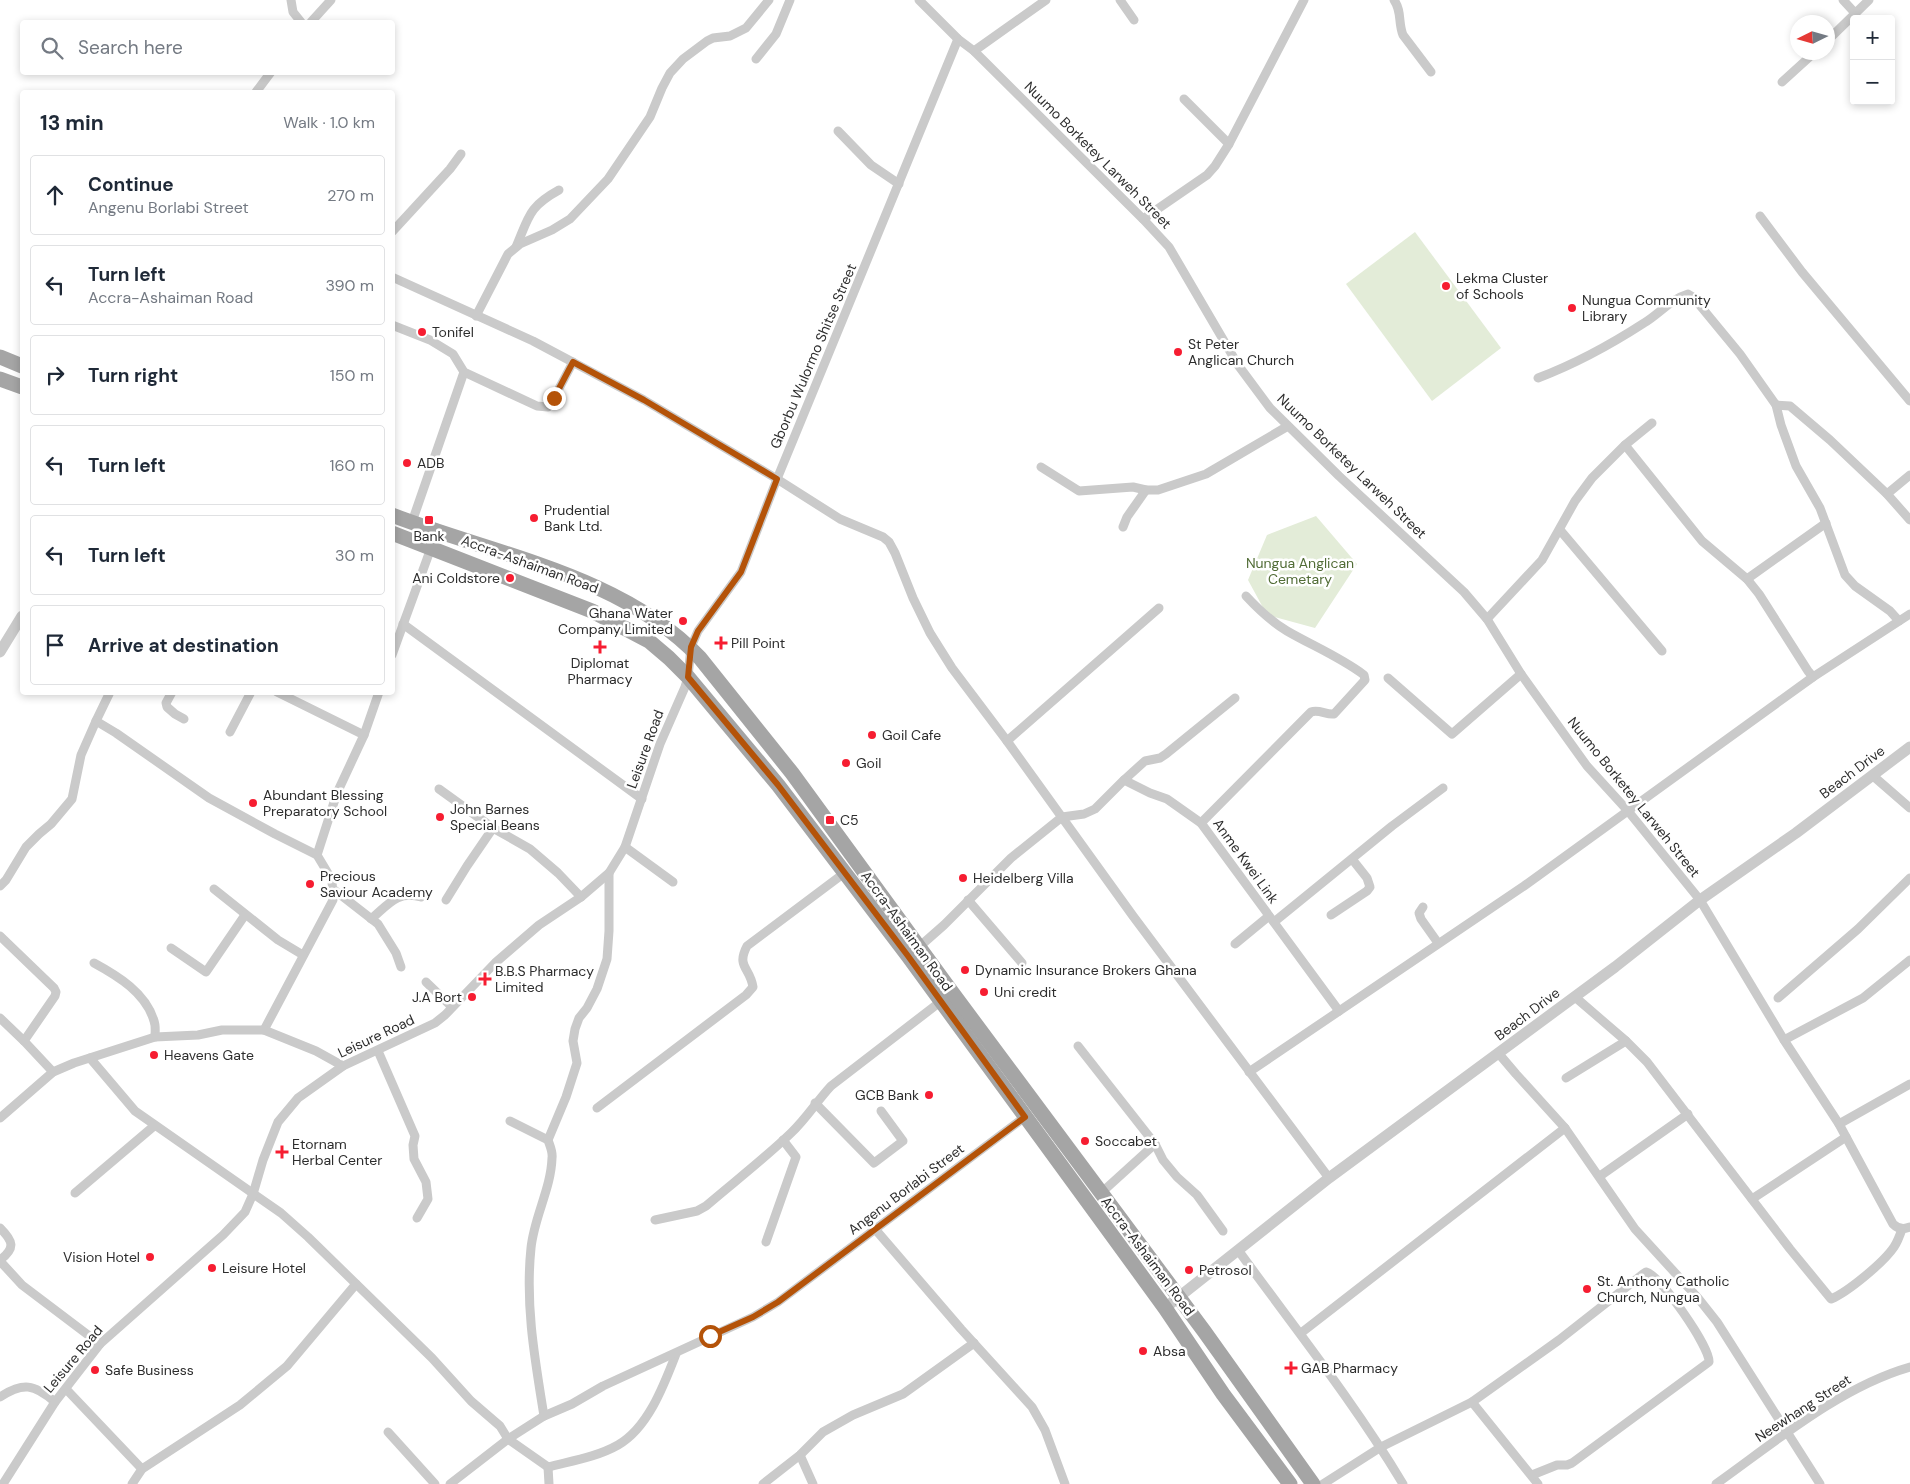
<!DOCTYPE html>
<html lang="en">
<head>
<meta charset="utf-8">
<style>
	body { margin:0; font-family:"DM Sans",sans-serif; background:#f6f6f7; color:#1f2937 }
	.controls { position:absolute; right:15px; top:15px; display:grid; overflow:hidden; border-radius:5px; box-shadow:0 2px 8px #0003 }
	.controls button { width:45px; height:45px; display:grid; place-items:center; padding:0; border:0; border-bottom:1px solid #e0e1e3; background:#fff; color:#1f2937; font:25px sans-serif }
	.compass { position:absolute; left:1790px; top:15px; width:45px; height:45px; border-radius:50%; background:#fff; box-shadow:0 2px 8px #0003; rotate:265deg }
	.stop { position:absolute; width:15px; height:15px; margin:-11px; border:4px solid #b45309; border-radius:50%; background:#fff }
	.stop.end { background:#b45309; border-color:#fff; box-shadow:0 1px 5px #0008 }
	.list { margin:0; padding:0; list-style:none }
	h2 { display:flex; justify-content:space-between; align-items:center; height:65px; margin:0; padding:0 20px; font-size:21px }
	h2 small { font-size:16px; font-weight:400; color:#747a83 }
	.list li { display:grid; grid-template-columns:32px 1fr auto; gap:15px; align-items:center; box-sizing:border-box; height:80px; margin:0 10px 10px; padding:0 10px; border:1px solid #e0e1e3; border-radius:5px }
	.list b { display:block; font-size:19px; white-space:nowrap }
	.list p { margin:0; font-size:16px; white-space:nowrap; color:#747a83 }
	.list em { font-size:16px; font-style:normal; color:#747a83 }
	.icon { flex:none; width:28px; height:28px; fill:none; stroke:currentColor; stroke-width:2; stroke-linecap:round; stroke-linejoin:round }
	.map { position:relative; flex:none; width:1910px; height:1484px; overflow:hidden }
	.search { position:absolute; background:#fff; box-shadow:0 2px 8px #0003; left:20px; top:20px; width:375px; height:55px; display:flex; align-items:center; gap:12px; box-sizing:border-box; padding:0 18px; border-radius:5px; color:#747a83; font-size:19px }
	.panel { position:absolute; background:#fff; box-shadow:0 2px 8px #0003; left:20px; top:90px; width:375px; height:605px; border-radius:5px }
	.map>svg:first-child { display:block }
	.green { fill:#e3ecd8 }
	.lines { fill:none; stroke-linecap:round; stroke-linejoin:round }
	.minor { stroke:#cacaca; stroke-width:9 }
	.tertiary { stroke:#cacaca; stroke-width:11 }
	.primary { stroke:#a5a5a5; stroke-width:15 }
	.route { stroke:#b45309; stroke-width:6 }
	.poi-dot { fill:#f61d31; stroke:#fff; stroke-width:2 }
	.labels { text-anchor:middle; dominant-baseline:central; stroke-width:5; stroke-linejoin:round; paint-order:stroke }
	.street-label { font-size:14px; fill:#2d2d2d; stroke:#fff }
	.poi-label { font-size:14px; fill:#2d2d2d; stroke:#fff; text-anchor:start }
	.park-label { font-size:14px; fill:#516c36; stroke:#fff }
</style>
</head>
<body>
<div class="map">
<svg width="1910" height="1484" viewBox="0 0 1910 1484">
	<rect width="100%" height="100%" fill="#fff"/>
	<g class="green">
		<path d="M 1415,232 L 1501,348 L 1432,401 L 1346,284 Z"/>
		<path d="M 1316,516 L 1357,564 L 1315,628 L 1267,615 L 1248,580 L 1267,535 Z"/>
	</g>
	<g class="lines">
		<g class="minor">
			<path d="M 291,0 L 293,12 L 301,22"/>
			<path d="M 919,0 L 958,39 L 974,51 L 1143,219 L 1169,247 L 1238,365 L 1270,408 L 1339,476 L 1464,592 L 1487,619 L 1521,674 L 1587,766 L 1628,811 L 1700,900 L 1784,1040 L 1839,1124 L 1893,1224 C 1898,1229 1903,1230 1910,1227"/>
			<path d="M 1120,0 L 1134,20"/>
			<path d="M 1394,0 C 1402,11 1398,23 1403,35 L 1431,72"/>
			<path d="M 1843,0 L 1855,13"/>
			<path d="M 311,22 L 331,0"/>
			<path d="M 1828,40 L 1869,0"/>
			<path d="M 974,51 L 1046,0"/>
			<path d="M 756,59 L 776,34 L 790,0"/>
			<path d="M 1782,82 L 1815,52"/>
			<path d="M 256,92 L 271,72"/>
			<path d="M 1184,99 L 1229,144"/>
			<path d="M 838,131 L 871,165 L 899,184"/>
			<path d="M 1760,216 L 1802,272 L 1910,401"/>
			<path d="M 1143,219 L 1207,175 L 1215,166 L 1229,144 L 1304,0"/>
			<path d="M 392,232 L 450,169 L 461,154"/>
			<path d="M 516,247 C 529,217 528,207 559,190"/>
			<path d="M 392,277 L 533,341 L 644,400 L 777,479 L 840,519 L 883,537 L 889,542 L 895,553 L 913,598 L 930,633 L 952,668 L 1007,741"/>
			<path d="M 476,316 L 508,254 L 520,244 L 552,230 L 570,219 L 608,179 L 650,117 L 662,88 L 670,73 L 683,59 L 707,41 L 713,38 L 730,36 L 746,28 L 769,0"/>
			<path d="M 392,325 L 430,340 L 453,354 L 464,372 L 537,406 L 548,407 L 554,398 L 573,362"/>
			<path d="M 1538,378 C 1575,364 1610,345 1644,323 C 1659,314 1671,299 1688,294 L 1693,297 L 1740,354 L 1776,405 L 1781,425 L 1796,466 L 1820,508 L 1845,575 L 1855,586 L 1890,611 L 1899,621"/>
			<path d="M 1776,405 L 1790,406 L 1830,440 L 1887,494 L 1910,520"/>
			<path d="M 1625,445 L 1702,541 L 1747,579 L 1759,594 L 1808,671 L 1813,677"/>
			<path d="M 1041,467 L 1079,491 L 1133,487 L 1146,490 L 1158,490 L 1206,474 L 1288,426"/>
			<path d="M 1887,494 L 1910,475"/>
			<path d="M 412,522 L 464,372"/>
			<path d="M 1123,527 L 1127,517 L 1146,490"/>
			<path d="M 1560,530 L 1662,651"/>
			<path d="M 1747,579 L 1826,523"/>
			<path d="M 1159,608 L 1007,741 L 1133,916 L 1329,1178"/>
			<path d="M 1487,619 L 1542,560 L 1575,501 L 1592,478 L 1625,445 L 1652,423"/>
			<path d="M 403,624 L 642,799"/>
			<path d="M 392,655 L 431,548"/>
			<path d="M 1388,678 L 1452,734 L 1521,674"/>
			<path d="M 110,692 L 96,721 L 116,733 L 209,798 L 275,834 L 317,855 L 332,880 L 333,900 L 264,1030"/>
			<path d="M 172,692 L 166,703 L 167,707 L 175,714 L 184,719"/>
			<path d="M 277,692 L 364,735 L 337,793 L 317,855"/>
			<path d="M 230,732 L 251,692"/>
			<path d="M 364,735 L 379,692"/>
			<path d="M 1872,775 L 1910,808"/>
			<path d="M 1124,780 L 1145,761 L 1160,758 L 1166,754 L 1235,698"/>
			<path d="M 439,789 L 493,828 L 530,849 L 558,873 L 581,897"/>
			<path d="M 1201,823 L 1311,712 C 1319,709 1326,715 1334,714 L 1365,680 L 1364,675 C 1340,657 1313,646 1287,631 C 1272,622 1258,609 1246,596"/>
			<path d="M 625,847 L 673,882"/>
			<path d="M 0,886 L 6,880 L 26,847 L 39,834 L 51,824 L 72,799 L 81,755 L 96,721"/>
			<path d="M 214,889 L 278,940 L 303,955"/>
			<path d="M 333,889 L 378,924 L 396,953 L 401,967"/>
			<path d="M 446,900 L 467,866 L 493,828"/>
			<path d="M 968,900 L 1022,963"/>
			<path d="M 1423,907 L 1419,913 L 1421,919 L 1438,943"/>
			<path d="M 1331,915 L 1367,891 L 1370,887 L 1367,878 L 1352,859"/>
			<path d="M 371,919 C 388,905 397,890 421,897"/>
			<path d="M 1274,922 L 1392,826 L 1443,788"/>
			<path d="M 0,936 L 54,988 L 56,992 L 55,996 L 24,1041"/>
			<path d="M 1235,944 L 1269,916"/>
			<path d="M 919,947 L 944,925 L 1011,858 L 1062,817 L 1084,814 L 1095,809 L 1124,780 L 1150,793 L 1167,799 L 1201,823 L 1339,1011"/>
			<path d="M 171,948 L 206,972 L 245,915"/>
			<path d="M 94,963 C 118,976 146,993 154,1021 C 156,1026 155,1032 155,1037"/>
			<path d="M 426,982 L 452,1007"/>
			<path d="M 1575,997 L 1626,1041 L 1647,1062 L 1790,1249 L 1831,1299 C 1848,1292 1884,1262 1894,1247 C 1898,1241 1900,1235 1902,1229"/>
			<path d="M 1778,998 L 1858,929 L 1910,878"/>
			<path d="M 0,1018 L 24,1041 L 53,1072"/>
			<path d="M 1784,1040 L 1863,998 L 1910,960"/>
			<path d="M 1078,1046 L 1155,1144 L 1101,1193"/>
			<path d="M 378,1051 L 415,1136 L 413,1145 L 414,1159 L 426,1182 L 428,1199 L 417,1218"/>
			<path d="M 1499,1054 L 1516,1074 L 1565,1128 L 1635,1229 L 1698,1298 L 1717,1322 L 1820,1484"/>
			<path d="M 90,1058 L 135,1111 L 281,1213 L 308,1237 L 432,1358 L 471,1401 L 500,1426 L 508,1439 L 548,1467"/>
			<path d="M 1249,1072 L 1524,886 L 1813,677 L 1910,614"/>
			<path d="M 1566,1078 L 1626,1041"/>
			<path d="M 815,1103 L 874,1163 L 903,1141 L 881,1111"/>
			<path d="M 597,1108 L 746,995 L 753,987 C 750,967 736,967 747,946 L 843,874"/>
			<path d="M 0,1118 L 53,1072 L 74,1063 L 155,1037 L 198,1035 L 222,1030 L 264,1030 L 316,1051 L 343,1066"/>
			<path d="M 510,1121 L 548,1140 C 550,1146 553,1152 552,1158 C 551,1189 534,1217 531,1248 C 525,1305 535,1360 544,1416"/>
			<path d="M 1839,1124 L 1910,1084"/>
			<path d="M 548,1140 L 566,1097 L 577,1063 L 573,1041 L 575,1029 L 579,1018 L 587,1008 L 597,989 L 607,959 L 609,931 L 609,873"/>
			<path d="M 1155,1144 L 1163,1160 L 1177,1177 L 1197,1195 L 1223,1231"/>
			<path d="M 1600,1176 L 1688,1114"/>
			<path d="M 75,1193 L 154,1126"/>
			<path d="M 1752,1199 L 1846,1137"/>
			<path d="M 655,1220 L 697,1211 L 706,1206 C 734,1182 764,1159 791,1133 C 806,1119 817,1101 831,1086 L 940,1002"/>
			<path d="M 0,1228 C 13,1241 16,1248 0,1260"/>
			<path d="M 875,1229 L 961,1329 L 1032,1407 L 1045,1430 L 1065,1484"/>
			<path d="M 766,1242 L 796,1157 L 783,1140"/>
			<path d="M 1238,1250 C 1294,1327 1354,1402 1403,1484"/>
			<path d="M 0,1261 L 22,1285 L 100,1344"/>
			<path d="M 1301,1333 L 1565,1128"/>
			<path d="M 66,1389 L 142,1469"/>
			<path d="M 0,1397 C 23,1382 34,1384 55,1402"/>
			<path d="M 1472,1402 L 1538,1484"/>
			<path d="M 388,1432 L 435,1484"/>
			<path d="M 800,1455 L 813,1484"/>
			<path d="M 548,1467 C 571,1461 597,1457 618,1445 C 648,1428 664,1385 676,1354"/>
			<path d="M 548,1467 L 549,1484"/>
			<path d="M 3,1484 L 55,1402 L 100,1344 L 223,1235 L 245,1212 L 253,1194 L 263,1160 L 278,1122 L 298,1098 L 343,1066 L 435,1023 L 445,1015 L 495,963 L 539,925 L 581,897 L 609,873 L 625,847 L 660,744 L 685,687 L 688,677 L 691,647 L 698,631 L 741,572 L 777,479 L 958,39"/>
			<path d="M 132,1484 L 142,1469 L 240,1405 L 287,1366 L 356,1284"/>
			<path d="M 450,1484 L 508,1439 L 544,1416 L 572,1404 L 603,1386 L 753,1317 L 778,1302 L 1025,1117"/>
			<path d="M 763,1484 L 800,1455 L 823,1432 L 853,1415 L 903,1394 L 974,1343"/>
			<path d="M 1323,1484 L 1381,1447 L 1472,1402 L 1559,1340 L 1643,1274 L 1646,1272 C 1660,1275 1710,1347 1709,1362 L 1572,1463 L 1567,1465 L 1557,1465 L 1532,1475"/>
			<path d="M 1716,1484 C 1775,1442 1840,1387 1910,1367"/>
		</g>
		<g class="tertiary">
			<path d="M 0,652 L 22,616"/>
			<path d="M 1165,1308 L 1329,1178 L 1615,967 L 1700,900 L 1796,833 L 1910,747"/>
		</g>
		<g class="primary">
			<path d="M 0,357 L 22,366"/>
			<path d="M 0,379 L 22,387"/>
			<path d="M 392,515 C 495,555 622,575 700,658 L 792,773 L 951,991 L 1204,1331 L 1313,1484"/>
			<path d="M 392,533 L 592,611 L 649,641 L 669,658 L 688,677 L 778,785 L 908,956 L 1090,1205 L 1165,1308 L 1223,1394 L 1290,1484"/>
		</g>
	</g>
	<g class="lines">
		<path class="route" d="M 554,398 L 573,362 L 644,400 L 777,479 L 741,572 L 698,631 L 691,647 L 688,677 L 778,785 L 908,956 L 1025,1117 L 778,1302 L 753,1317 L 710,1336"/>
	</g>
	<g class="poi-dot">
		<circle cx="1446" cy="286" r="5"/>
		<circle cx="1572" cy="308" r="5"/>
		<circle cx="422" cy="332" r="5"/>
		<circle cx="1178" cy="352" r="5"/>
		<circle cx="407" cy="463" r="5"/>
		<circle cx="534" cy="518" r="5"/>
		<rect x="424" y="515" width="10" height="10" rx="2.5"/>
		<circle cx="510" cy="578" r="5"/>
		<circle cx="683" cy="621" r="5"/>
		<path d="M718.5 635.5h5v5h5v5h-5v5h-5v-5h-5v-5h5z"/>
		<path d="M597.5 639.5h5v5h5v5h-5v5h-5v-5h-5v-5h5z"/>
		<circle cx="872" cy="735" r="5"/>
		<circle cx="846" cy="763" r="5"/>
		<circle cx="253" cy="803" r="5"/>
		<circle cx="440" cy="817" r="5"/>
		<rect x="825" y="815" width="10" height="10" rx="2.5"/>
		<circle cx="963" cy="878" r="5"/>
		<circle cx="310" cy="884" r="5"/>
		<circle cx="965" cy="970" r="5"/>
		<path d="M482.5 971.5h5v5h5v5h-5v5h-5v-5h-5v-5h5z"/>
		<circle cx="984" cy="992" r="5"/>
		<circle cx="472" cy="997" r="5"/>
		<circle cx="154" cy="1055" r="5"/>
		<circle cx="929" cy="1095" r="5"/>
		<circle cx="1085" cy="1141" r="5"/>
		<path d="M279.5 1144.5h5v5h5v5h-5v5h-5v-5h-5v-5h5z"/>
		<circle cx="150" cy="1257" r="5"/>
		<circle cx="212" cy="1268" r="5"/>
		<circle cx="1189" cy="1270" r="5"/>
		<circle cx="1587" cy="1289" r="5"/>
		<circle cx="1143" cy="1351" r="5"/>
		<path d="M1288.5 1360.5h5v5h5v5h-5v5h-5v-5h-5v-5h5z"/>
		<circle cx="95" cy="1370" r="5"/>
	</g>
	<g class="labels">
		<g class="street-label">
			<text transform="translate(1098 155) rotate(45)">Nuumo Borketey Larweh Street</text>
			<text transform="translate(813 356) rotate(-67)">Gborbu Wulormo Shitse Street</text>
			<text transform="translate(1352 466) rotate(44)">Nuumo Borketey Larweh Street</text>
			<text transform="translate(530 564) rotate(20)">Accra-Ashaiman Road</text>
			<text transform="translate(645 749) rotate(-70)">Leisure Road</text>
			<text transform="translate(1852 772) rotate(-37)">Beach Drive</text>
			<text transform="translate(1634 797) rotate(51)">Nuumo Borketey Larweh Street</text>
			<text transform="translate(1246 861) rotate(54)">Anme Kwei Link</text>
			<text transform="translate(907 931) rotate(54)">Accra-Ashaiman Road</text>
			<text transform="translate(1527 1014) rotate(-37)">Beach Drive</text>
			<text transform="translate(376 1036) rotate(-25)">Leisure Road</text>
			<text transform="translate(906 1189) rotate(-37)">Angenu Borlabi Street</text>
			<text transform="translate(1148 1256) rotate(53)">Accra-Ashaiman Road</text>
			<text transform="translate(73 1359) rotate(-50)">Leisure Road</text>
			<text transform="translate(1803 1408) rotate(-33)">Neewhang Street</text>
		</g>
		<g class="poi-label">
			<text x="1456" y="278">Lekma Cluster<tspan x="1456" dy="16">of Schools</tspan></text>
			<text x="1582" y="300">Nungua Community<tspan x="1582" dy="16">Library</tspan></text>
			<text x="432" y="332">Tonifel</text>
			<text x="1188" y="344">St Peter<tspan x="1188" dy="16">Anglican Church</tspan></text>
			<text x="417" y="463">ADB</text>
			<text x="544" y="510">Prudential<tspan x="544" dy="16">Bank Ltd.</tspan></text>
			<text x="429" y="536" text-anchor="middle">Bank</text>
			<text x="500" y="578" text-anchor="end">Ani Coldstore</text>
			<text x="673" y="613" text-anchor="end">Ghana Water<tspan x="673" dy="16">Company Limited</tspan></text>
			<text x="731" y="643">Pill Point</text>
			<text x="600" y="663" text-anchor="middle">Diplomat<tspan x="600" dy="16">Pharmacy</tspan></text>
			<text x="882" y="735">Goil Cafe</text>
			<text x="856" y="763">Goil</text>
			<text x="263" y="795">Abundant Blessing<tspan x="263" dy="16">Preparatory School</tspan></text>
			<text x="450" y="809">John Barnes<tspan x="450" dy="16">Special Beans</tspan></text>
			<text x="840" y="820">C5</text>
			<text x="320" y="876">Precious<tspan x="320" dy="16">Saviour Academy</tspan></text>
			<text x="973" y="878">Heidelberg Villa</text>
			<text x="975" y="970">Dynamic Insurance Brokers Ghana</text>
			<text x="495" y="971">B.B.S Pharmacy<tspan x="495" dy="16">Limited</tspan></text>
			<text x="994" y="992">Uni credit</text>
			<text x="462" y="997" text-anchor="end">J.A Bort</text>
			<text x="164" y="1055">Heavens Gate</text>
			<text x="919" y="1095" text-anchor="end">GCB Bank</text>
			<text x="1095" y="1141">Soccabet</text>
			<text x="292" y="1144">Etornam<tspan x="292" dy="16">Herbal Center</tspan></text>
			<text x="140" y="1257" text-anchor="end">Vision Hotel</text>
			<text x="222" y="1268">Leisure Hotel</text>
			<text x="1199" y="1270">Petrosol</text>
			<text x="1597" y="1281">St. Anthony Catholic<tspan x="1597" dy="16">Church, Nungua</tspan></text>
			<text x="1153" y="1351">Absa</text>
			<text x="1301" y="1368">GAB Pharmacy</text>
			<text x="105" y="1370">Safe Business</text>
		</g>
		<g class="park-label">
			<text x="1300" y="563">Nungua Anglican<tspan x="1300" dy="16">Cemetary</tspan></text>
		</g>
	</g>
</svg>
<div class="controls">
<button>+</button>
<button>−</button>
</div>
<svg class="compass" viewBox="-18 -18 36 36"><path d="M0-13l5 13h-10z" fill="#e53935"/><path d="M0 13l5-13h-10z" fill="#747a83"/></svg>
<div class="stop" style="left:710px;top:1336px"></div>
<div class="stop end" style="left:554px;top:398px"></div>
<div class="search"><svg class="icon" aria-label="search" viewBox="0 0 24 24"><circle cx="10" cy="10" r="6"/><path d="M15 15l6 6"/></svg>Search here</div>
<section class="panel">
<h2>13 min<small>Walk · 1.0 km</small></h2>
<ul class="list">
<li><svg class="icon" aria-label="ahead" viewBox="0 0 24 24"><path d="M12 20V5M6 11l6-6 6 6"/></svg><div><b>Continue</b><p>Angenu Borlabi Street</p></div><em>270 m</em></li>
<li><svg class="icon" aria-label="left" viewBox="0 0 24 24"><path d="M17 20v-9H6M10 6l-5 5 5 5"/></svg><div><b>Turn left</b><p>Accra-Ashaiman Road</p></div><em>390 m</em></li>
<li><svg class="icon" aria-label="right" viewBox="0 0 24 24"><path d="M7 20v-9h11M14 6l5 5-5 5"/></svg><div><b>Turn right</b></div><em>150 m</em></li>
<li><svg class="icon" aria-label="left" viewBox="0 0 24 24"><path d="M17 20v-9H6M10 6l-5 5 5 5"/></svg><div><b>Turn left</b></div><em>160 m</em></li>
<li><svg class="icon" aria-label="left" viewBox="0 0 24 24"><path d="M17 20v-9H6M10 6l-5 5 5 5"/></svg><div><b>Turn left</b></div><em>30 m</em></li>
<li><svg class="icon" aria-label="arrive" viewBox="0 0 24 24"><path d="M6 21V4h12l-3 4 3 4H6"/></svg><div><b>Arrive at destination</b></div></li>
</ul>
</section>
</div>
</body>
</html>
